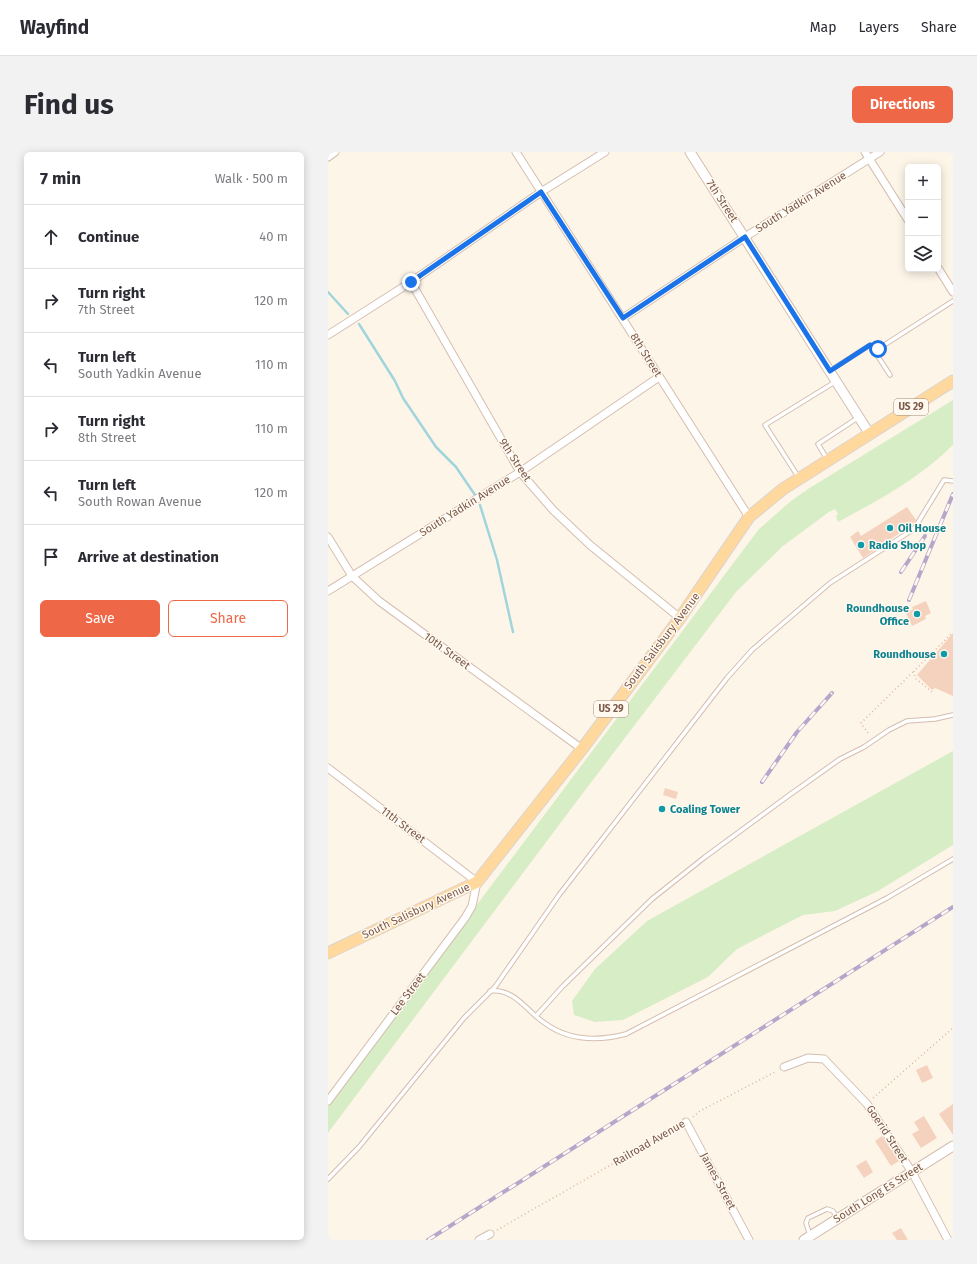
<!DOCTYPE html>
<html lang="en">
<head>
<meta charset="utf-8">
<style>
	body { margin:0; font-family:"Fira Sans",sans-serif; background:#f2f2f3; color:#2b2b33 }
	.controls { position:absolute; right:12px; top:12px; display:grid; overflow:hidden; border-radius:6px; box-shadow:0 2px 10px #0003 }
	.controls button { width:36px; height:36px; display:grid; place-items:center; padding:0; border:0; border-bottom:1px solid #e1e1e2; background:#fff; color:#2b2b33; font:20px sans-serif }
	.stop { position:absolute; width:12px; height:12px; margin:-9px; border:3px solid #1a73e8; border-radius:50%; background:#fff }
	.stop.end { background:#1a73e8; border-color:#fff; box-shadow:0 1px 4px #0008 }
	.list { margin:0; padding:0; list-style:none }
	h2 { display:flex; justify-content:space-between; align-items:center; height:52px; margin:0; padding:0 16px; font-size:17px }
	h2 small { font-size:13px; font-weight:400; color:#7c7c81 }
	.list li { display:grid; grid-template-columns:26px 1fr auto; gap:12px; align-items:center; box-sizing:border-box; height:64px; padding:0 16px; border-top:1px solid #e1e1e2 }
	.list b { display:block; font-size:15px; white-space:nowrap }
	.list p { margin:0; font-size:13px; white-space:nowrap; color:#7c7c81 }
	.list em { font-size:13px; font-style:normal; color:#7c7c81 }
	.actions { display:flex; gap:8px; padding:12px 16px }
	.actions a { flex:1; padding:9px 0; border:1px solid #ee6747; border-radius:6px; text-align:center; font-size:14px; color:#ee6747 }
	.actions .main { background:#ee6747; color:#fff }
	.icon { flex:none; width:22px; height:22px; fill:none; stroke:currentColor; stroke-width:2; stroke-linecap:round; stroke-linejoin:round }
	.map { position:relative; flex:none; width:625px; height:1088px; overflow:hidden; border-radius:6px }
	header { display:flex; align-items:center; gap:24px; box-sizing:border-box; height:56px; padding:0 20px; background:#fff; border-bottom:1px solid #e1e1e2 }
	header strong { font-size:19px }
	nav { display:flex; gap:22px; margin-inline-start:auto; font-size:14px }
	.intro { display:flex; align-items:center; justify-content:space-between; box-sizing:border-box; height:96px; padding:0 24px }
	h1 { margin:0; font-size:28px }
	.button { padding:10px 18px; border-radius:6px; background:#ee6747; color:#fff; font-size:14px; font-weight:700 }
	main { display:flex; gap:24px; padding:0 24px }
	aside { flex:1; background:#fff; border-radius:6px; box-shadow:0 2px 10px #0003 }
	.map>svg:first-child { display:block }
	.green { fill:#d7edc5 }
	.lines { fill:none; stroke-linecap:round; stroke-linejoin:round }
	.stream { stroke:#a0d5dc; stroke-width:2.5 }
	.building { fill:#f5d2be }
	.service-casing { stroke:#d4beb0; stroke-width:5.5 }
	.minor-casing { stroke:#d4beb0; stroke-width:9 }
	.tertiary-casing { stroke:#d4beb0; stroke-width:11 }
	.primary-casing { stroke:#ddd4d0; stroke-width:13 }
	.path { stroke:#dbb5a0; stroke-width:1.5; stroke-dasharray:1 3; stroke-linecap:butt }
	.service { stroke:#fff; stroke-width:3.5 }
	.minor { stroke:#fff; stroke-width:7 }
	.tertiary { stroke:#fff; stroke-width:9 }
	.primary { stroke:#ffd89e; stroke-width:11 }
	.rail-casing { stroke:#b7a5ca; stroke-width:4 }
	.rail { stroke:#fff9f0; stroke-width:2.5; stroke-dasharray:8; stroke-linecap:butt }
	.route { stroke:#1a73e8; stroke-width:5 }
	.culture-dot { fill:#0f9aa8; stroke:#fff9f0; stroke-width:1.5 }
	.labels { text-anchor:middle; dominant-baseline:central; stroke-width:3; stroke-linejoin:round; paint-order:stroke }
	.shield { fill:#fff9f0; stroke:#a38a7c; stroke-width:1 }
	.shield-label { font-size:10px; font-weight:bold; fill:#7b5a4a }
	.street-label { font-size:11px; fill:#7b5a4a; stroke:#fff9f0 }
	.culture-label { font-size:11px; font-weight:bold; fill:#0d838f; stroke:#fff9f0; text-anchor:start }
</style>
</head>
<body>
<header>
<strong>Wayfind</strong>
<nav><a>Map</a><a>Layers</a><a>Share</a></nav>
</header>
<div class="intro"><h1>Find us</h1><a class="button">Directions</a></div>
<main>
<aside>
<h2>7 min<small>Walk · 500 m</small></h2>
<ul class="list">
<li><svg class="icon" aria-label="ahead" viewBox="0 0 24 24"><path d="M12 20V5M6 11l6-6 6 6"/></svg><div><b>Continue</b></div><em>40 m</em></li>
<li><svg class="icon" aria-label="right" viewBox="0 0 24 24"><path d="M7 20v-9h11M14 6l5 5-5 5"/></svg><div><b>Turn right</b><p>7th Street</p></div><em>120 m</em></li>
<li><svg class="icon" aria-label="left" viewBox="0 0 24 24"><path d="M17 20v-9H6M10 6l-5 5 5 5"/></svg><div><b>Turn left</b><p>South Yadkin Avenue</p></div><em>110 m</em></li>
<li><svg class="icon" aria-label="right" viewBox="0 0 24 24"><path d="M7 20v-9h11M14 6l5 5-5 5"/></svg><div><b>Turn right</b><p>8th Street</p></div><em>110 m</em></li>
<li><svg class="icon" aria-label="left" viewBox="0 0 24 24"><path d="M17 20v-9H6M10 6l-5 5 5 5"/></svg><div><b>Turn left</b><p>South Rowan Avenue</p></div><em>120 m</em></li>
<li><svg class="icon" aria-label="arrive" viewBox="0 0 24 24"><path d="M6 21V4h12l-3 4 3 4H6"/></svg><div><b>Arrive at destination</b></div></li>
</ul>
<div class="actions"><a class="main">Save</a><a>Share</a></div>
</aside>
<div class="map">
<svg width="625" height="1088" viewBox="0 0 625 1088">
	<rect width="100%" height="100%" fill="#fef5e9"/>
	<g class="green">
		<path d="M 625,248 L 625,293 C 592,326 551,348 510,370 L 508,364 L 510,362 L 507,357 L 501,360 L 455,394 L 408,440 L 255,641 L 0,981 L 0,951 L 431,377 L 463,349 L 480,337 Z"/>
		<path d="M 625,599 L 625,693 L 550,739 L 507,759 L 475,763 L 409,797 L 380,825 L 295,868 L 267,870 L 246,863 L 244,849 L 267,817 L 319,769 Z"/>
	</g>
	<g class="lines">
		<g class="stream">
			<path d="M 0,140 L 20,162"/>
			<path d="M 31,172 L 67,229 L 75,246 L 108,295 L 128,315 L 147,343"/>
			<path d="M 152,353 L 169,408 L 185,480"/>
		</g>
	</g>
	<g class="building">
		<path d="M 579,355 L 588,368 L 585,372 L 535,406 L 522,385 L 530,379 L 533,384 Z"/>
		<path d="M 598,449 L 603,461 L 597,464 L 598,467 L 584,474 L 578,461 L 585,457 L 584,455 Z"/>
		<path d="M 625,481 L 625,544 L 607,536 L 604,538 L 589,523 Z"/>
		<path d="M 337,636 L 350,640 L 348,647 L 335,643 Z"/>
		<path d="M 599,913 L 605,926 L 594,931 L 588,918 Z"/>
		<path d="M 625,952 L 625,983 L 611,962 Z"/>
		<path d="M 596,964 L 609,986 L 593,996 L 584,982 L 591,978 L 586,970 Z"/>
		<path d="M 554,984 L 571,1009 L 563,1014 L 547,989 Z"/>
		<path d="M 538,1008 L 545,1020 L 536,1026 L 528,1014 Z"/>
		<path d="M 573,1076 L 580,1088 L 569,1088 L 564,1081 Z"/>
	</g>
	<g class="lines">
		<defs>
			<g id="service">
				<path d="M 503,218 L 542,193 L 550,197"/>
				<path d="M 562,223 L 549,203 L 550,197 L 625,149"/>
				<path d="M 499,307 L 490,292 L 531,265"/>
				<path d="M 471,326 L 437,273 L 507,230"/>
				<path d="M 162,839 C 187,836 199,860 218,872 C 242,889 271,889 298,882 L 559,746 L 625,707"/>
				<path d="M 208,864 L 234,835 L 324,747 L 377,705 L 460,644 L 512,607 L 536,595 L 561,578 L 579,569 L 607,567 L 625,563"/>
				<path d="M 0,1027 L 31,995 L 136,866 L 167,835 L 231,743 L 399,526 L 424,498 L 502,431 L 586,377 L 616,328 L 625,329"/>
				<path d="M 482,1083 L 478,1071 L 480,1066 L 499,1057 L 505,1059 L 509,1066"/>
			</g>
			<g id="minor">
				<path d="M 188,0 L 421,365"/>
				<path d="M 537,0 L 580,68"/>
				<path d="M 0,5 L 7,0"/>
				<path d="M 610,116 L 625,140"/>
				<path d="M 83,130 L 192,320 L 225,358 L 262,393 L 352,466"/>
				<path d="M 295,166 L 417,85 L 552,0"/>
				<path d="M 0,183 L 83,130 L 213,40 L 277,0"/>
				<path d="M 0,385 L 24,424 L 51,449 L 254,597"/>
				<path d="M 0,439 L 192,320 L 331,225"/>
				<path d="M 0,616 L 149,730 L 144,754 L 137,766 L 0,949"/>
				<path d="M 456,915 L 480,906 L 496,907 L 539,952 L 584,1020 L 620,1088"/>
				<path d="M 358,970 L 421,1088"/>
				<path d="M 151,1088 L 162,1082"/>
			</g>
			<g id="tertiary">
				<path d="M 362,0 L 541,281"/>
				<path d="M 476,1088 L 625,994"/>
			</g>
			<path id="primary" d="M 0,801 L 149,730 L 254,597 L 352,466 L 421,365 L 455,337 L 625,229"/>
		</defs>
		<use href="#service" class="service-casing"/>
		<use href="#minor" class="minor-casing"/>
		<use href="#tertiary" class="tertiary-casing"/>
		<use href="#primary" class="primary-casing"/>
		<g class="path">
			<path d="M 604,540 L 587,526 L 586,519 L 625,480"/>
			<path d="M 540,581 L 533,571 L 586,519"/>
			<path d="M 545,946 L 625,876"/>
			<path d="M 365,965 L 372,959 L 449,919"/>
			<path d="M 169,1078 L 351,974"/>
		</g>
		<use href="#service" class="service"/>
		<use href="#minor" class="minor"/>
		<use href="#tertiary" class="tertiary"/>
		<use href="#primary" class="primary"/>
		<defs>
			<g id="rail">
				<path d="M 573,420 L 597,384"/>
				<path d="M 581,448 L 625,342"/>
				<path d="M 434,630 L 469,580 L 504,541"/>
				<path d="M 100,1088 L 625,755"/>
			</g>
		</defs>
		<use href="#rail" class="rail-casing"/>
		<use href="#rail" class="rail"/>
	</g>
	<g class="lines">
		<path class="route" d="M 83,130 L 213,40 L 295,166 L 417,85 L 502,219 L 542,193 L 550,197"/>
	</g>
	<g class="culture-dot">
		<circle cx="562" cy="376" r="4"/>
		<circle cx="533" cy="393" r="4"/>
		<circle cx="589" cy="462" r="4"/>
		<circle cx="616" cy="502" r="4"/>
		<circle cx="334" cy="657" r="4"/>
	</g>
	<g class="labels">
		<g class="shield">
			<rect x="566" y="247" width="34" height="16" rx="3"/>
			<rect x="266" y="549" width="34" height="16" rx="3"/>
		</g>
		<g class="shield-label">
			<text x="583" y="255">US 29</text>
			<text x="283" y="557">US 29</text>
		</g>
		<g class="street-label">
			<text transform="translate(394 49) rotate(57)">7th Street</text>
			<text transform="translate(473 50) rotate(-32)">South Yadkin Avenue</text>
			<text transform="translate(318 203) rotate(58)">8th Street</text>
			<text transform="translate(187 308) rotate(57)">9th Street</text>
			<text transform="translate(137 354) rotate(-32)">South Yadkin Avenue</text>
			<text transform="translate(334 489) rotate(-53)">South Salisbury Avenue</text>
			<text transform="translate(119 499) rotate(36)">10th Street</text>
			<text transform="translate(75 673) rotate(37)">11th Street</text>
			<text transform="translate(88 759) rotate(-25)">South Salisbury Avenue</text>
			<text transform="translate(80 842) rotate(-53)">Lee Street</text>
			<text transform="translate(559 982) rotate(57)">Goerid Street</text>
			<text transform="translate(321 991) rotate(-30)">Railroad Avenue</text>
			<text transform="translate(390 1029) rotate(62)">James Street</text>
			<text transform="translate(550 1041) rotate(-32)">South Long Es Street</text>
		</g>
		<g class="culture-label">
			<text x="570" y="376">Oil House</text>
			<text x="541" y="393">Radio Shop</text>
			<text x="581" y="456" text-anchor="end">Roundhouse<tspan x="581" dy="13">Office</tspan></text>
			<text x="608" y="502" text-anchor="end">Roundhouse</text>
			<text x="342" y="657">Coaling Tower</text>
		</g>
	</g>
</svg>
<div class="controls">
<button>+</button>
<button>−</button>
<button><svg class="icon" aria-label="layers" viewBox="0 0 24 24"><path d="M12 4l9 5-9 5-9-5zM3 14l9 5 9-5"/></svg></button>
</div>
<div class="stop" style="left:550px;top:197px"></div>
<div class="stop end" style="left:83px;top:130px"></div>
</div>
</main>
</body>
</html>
